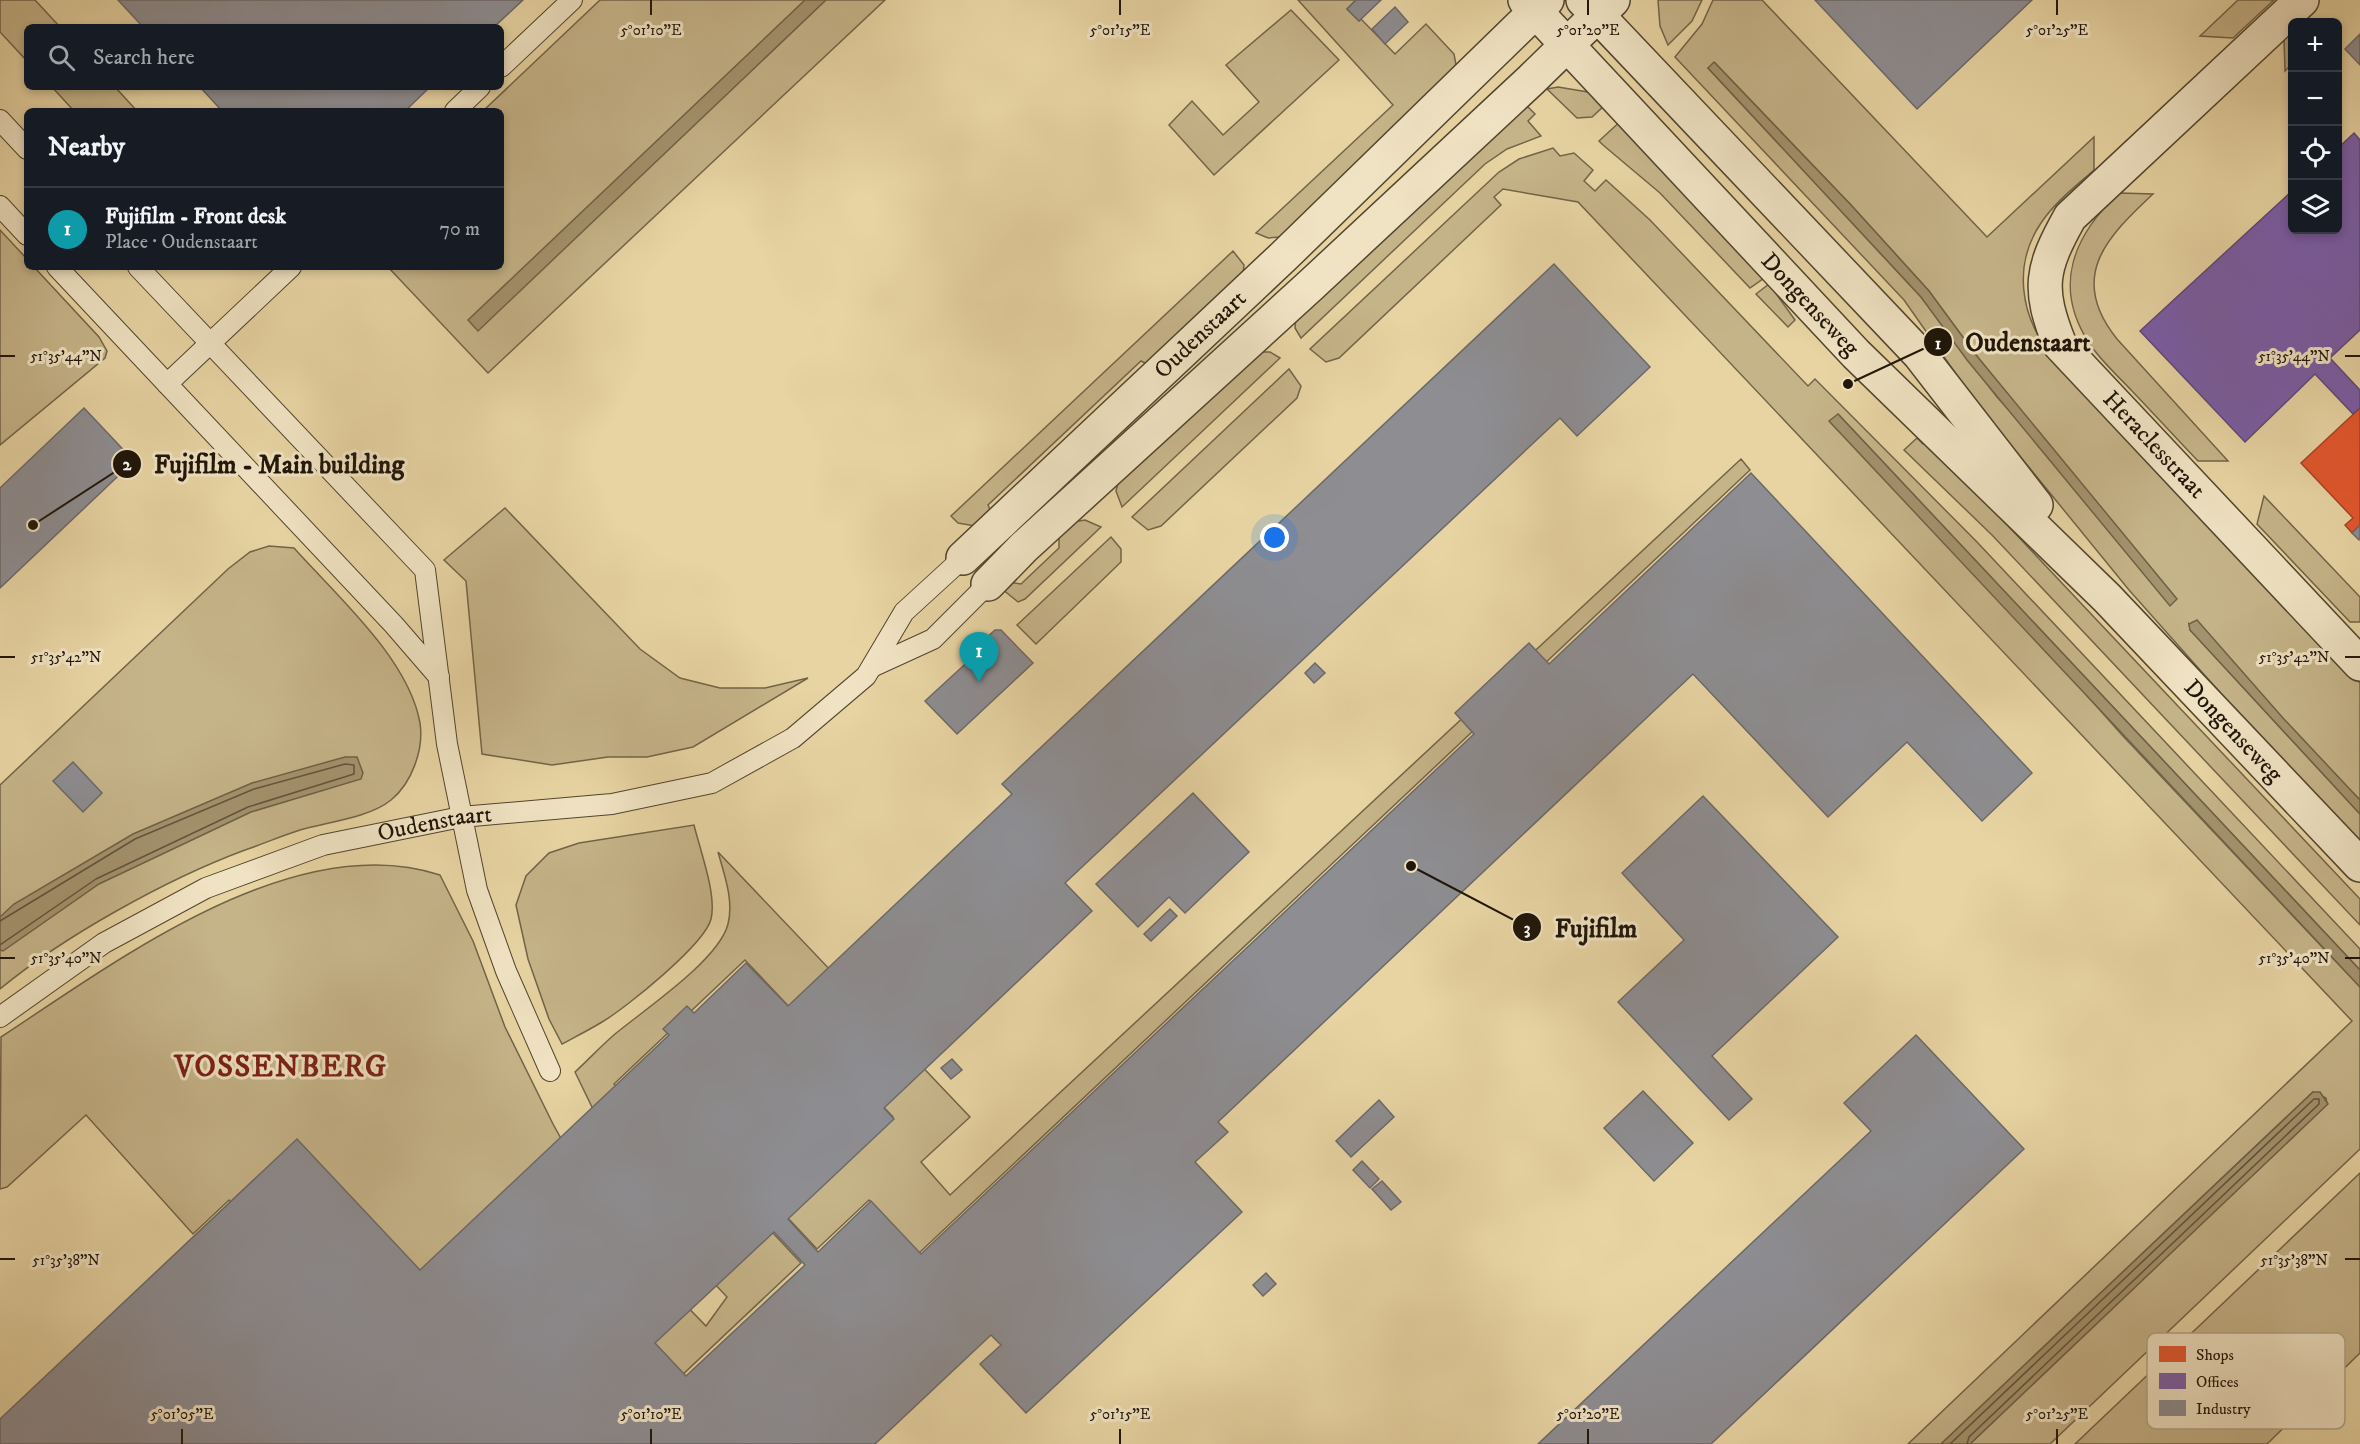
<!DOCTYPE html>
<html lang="en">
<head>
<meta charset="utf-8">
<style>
	body { margin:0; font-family:"IM FELL DW Pica",serif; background:#242831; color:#f1f3f6 }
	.controls { position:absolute; right:18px; top:18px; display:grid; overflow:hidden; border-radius:9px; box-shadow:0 3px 9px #0003 }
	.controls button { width:54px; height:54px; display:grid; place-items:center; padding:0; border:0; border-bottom:2px solid #363941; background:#171b24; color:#f1f3f6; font:30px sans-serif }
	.you { position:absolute; left:1275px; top:538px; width:21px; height:21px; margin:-15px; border:4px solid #fff; border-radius:50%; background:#1a73e8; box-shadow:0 0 0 9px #1a73e833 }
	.badge { display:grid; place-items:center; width:39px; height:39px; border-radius:50%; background:#b45309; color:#fff; font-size:20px; font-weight:700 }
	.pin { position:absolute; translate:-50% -50px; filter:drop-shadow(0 2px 3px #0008) }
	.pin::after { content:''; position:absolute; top:32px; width:21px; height:18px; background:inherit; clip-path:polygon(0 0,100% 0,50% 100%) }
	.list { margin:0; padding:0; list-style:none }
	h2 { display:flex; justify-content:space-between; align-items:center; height:78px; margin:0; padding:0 24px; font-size:26px }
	h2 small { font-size:20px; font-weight:400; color:#9ea1a6 }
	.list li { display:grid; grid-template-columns:39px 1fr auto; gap:18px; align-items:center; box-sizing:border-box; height:84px; padding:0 24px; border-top:2px solid #363941 }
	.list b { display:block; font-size:22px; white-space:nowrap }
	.list p { margin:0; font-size:20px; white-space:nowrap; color:#9ea1a6 }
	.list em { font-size:20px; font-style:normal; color:#9ea1a6 }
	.icon { flex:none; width:33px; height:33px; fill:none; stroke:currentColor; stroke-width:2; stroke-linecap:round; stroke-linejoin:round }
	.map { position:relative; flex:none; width:2360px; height:1444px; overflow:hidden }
	.search { position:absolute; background:#171b24; box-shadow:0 3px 9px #0003; left:24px; top:24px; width:480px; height:66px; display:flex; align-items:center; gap:15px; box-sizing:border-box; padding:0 21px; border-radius:9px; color:#9ea1a6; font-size:22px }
	.panel { position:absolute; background:#171b24; box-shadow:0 3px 9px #0003; left:24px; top:108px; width:480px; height:162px; border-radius:9px }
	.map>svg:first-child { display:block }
	.green { fill:#c6b489; stroke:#726448; stroke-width:1.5; fill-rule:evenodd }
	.water { fill:#a4936e; stroke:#6f6145; stroke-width:1.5 }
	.shops { fill:#e4572e; stroke:#a94323; stroke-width:1.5 }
	.offices { fill:#7b5ea7; stroke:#5f4877; stroke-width:1.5 }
	.industry { fill:#8d8d92; stroke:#6c6969; stroke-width:1.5; fill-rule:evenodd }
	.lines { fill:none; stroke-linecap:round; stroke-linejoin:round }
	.shore { stroke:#62543b; stroke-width:1.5 }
	.service-casing { stroke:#51452f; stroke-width:22 }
	.minor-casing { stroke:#51452f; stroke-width:36 }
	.tertiary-casing { stroke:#51452f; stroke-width:36 }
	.service { stroke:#f0e3c3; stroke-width:20 }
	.minor { stroke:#f0e3c3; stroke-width:33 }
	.tertiary { stroke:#f0e3c3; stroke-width:33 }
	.ticks { fill:none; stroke:#1f1508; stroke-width:2 }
	.labels { text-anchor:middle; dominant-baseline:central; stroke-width:6; stroke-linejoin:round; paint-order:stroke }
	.street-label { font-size:24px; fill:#1f1508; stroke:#f0e3c3 }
	.district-label { font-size:30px; font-weight:bold; letter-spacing:1.5px; fill:#7a1f14; stroke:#f0e3c3 }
	.key { fill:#f0e3c3; stroke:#b1a58b; stroke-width:1.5 }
	.key-label { font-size:16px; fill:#1f1508 }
	.ticks-label { font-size:15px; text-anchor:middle; fill:#1f1508; stroke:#f0e3c3; stroke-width:6; stroke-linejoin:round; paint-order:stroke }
	.leader { fill:none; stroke:#1f1508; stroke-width:2 }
	.callout-dot { fill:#1f1508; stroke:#f0e3c3; stroke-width:2 }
	.mark-label { font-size:18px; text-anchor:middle; font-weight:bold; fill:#fff }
	.callout-label { font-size:26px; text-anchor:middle; font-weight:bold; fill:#1f1508; stroke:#f0e3c3; stroke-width:6; stroke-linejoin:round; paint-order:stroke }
</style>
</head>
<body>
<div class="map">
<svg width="2360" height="1444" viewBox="0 0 2360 1444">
	<rect width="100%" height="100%" fill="#e8d4a3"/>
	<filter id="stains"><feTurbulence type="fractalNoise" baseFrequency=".00333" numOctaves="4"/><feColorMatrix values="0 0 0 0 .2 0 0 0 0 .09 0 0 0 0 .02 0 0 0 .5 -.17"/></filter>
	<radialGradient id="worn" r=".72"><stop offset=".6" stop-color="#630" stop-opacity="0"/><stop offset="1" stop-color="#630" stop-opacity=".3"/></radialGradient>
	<g class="green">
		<path d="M 0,0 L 35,0 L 60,27 L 27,27 L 27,61 L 0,32 Z"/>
		<path d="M 600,0 L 885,0 L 488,373 L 388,267 L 501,267 L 501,111 L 483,111 Z"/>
		<path d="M 1298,0 L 1356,0 L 1347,9 L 1359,21 L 1361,19 L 1395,54 L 1426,24 L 1454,54 L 1457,70 L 1280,237 L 1268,238 L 1256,233 L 1393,105 Z"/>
		<path d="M 1658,0 L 1702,0 L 1692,21 L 1668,45 L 1660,26 Z"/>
		<path d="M 1713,0 L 1762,0 L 1987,237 L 2094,137 L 2094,170 C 2076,186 2055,202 2041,223 C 2013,264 2020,315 2050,353 L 2360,683 L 2360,800 L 2189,624 L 2190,630 L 2360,814 L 2360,846 L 2280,760 L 2129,590 L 1975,401 L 1904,300 L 1675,57 L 1702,24 ZM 1715,63 L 1851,205 L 1929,291 L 1976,355 L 2115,526 L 1997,397 L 1921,297 L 1708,68 Z"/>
		<path d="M 2238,0 L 2274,0 L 2233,38 L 2200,36 Z"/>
		<path d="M 1291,10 L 1339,60 L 1214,175 L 1169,125 L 1192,101 L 1223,135 L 1259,102 L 1226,65 Z"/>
		<path d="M 2292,30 L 2292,64 L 2285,71 L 2284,38 Z"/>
		<path d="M 52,87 L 115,87 L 137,111 L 74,111 Z"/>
		<path d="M 1558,87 L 1588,92 L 1606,104 L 1592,117 L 1577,118 L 1547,89 Z"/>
		<path d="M 1521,100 L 1535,114 L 1528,121 L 1541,136 L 1507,149 L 1485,164 L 1301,338 L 1295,328 L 1296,316 Z"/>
		<path d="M 1624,118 L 1764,278 L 1750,288 L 1660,193 L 1603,145 L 1599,141 Z"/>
		<path d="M 1553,148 L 1560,156 L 1574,153 L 1593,170 L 1584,181 L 1595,191 L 1606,180 L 1650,220 L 1808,386 L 1815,379 L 1977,542 L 2360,949 L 2360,970 L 1838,414 L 2122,735 L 2360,987 L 2360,1149 L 2050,1444 L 1970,1444 L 2327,1104 L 2326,1098 L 2313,1092 L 1941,1444 L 1908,1444 L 2352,1021 L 1578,202 L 1503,189 L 1494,197 L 1501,205 L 1339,358 L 1326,362 L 1310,349 L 1499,172 L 1519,159 Z"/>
		<path d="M 2119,193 L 2153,194 C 2107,237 2067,277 2117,339 L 2228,461 L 2198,461 C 2176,438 2154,414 2132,391 C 2118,376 2101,361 2089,343 C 2052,286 2074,235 2119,193 Z"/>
		<path d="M 0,230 L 27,259 L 27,267 L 34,267 L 99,337 L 107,351 L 105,358 L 0,445 Z"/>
		<path d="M 1233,251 L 1244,265 L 1243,274 L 1147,364 L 1141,361 L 988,505 L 991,512 L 975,526 L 958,523 L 951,516 Z"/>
		<path d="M 1769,284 L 1795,320 L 1788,327 L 1756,294 Z"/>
		<path d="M 1258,352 L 1270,352 L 1280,358 L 1122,507 L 1116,491 L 1119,479 Z"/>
		<path d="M 1289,369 L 1301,386 L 1297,398 L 1161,526 L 1148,530 L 1132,517 Z"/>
		<path d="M 1917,438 L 1923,444 L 1927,440 L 2360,899 L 2360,925 L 1992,535 L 1904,450 Z"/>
		<path d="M 1741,459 L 1750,470 L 919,1253 L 869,1200 L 817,1249 L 787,1217 L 893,1117 L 745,960 L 614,1084 L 762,1241 L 772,1232 L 801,1263 L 609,1444 L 459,1444 L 229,1200 L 193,1234 L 86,1115 L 7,1187 L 0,1189 L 1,1037 C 117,961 294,827 440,875 L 473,941 L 505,1027 L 553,1124 L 584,1180 L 640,1258 L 706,1326 L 727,1297 L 698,1266 L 608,1140 L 575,1072 C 588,1060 601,1046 615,1034 C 644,1010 719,960 728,924 C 734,900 724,874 718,852 L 970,1117 L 921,1162 L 950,1195 Z"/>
		<path d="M 2264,496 L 2360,597 L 2360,622 L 2350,622 L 2257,524 Z"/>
		<path d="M 505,508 L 640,649 L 680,678 L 720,688 L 765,688 L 808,678 L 693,747 L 647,757 L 608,757 L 552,765 L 482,754 L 466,581 L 444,560 Z"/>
		<path d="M 1085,520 L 1101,527 L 1025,599 L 1018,602 L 1002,589 L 1008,582 L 1021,584 L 1059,548 L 1059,535 L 1073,522 Z"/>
		<path d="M 1111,537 L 1121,549 L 1121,562 L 1036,644 L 1017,625 Z"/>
		<path d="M 269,546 L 294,548 C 336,595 409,659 420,723 C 424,749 412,783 391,800 C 369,818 327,822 300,830 C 281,836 263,844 245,850 C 167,879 64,936 0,989 L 0,785 L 228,569 L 250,552 Z"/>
		<path d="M 694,825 C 700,850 717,895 711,919 C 705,944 626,1008 602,1022 C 589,1030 575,1037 562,1044 L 549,1019 L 528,959 L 516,905 L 526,876 L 549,853 L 579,843 Z"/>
		<path d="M 2360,1173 L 2360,1353 L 2267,1444 L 2075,1444 Z"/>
	</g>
	<g class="water">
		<path d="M 805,0 L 826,0 L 478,331 L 468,320 Z"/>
		<path d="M 1714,62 L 1851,205 L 1929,291 L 1976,355 L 2177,599 L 2170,606 L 1967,360 L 1921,297 L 1708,68 Z"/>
		<path d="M 1838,414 L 2360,970 L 2360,987 L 1829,421 Z"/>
		<path d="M 2197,620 L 2283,718 L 2360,800 L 2360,814 L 2190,630 L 2189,624 Z"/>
		<path d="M 345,757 L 357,757 L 363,773 L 361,779 L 251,812 L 99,884 L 3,951 L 0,950 L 0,917 L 14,904 L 133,834 L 252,783 Z"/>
		<path d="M 2313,1092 L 2320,1092 L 2328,1104 L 1970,1444 L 1941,1444 Z"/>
	</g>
	<path class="shops" d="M 2360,408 L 2360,525 L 2352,533 L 2345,525 L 2353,518 L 2301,463 Z"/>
	<path class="offices" d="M 2354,133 L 2360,140 L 2360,330 L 2330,358 L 2360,390 L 2360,408 L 2353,414 L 2315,374 L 2245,442 L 2140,331 L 2292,191 L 2292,230 L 2338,230 L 2338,148 Z"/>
	<g class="industry">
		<path d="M 118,0 L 523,0 L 494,27 L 143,27 Z"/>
		<path d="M 1356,0 L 1381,0 L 1359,21 L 1347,9 Z"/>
		<path d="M 1815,0 L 2032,0 L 1917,109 Z"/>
		<path d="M 1395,7 L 1408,22 L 1385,44 L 1372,29 Z"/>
		<path d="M 2360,34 L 2360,65 L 2345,49 Z"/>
		<path d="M 200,87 L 430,87 L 405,111 L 222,111 Z"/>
		<path d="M 1554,264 L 1650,367 L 1577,436 L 1560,418 L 1065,883 L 1092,911 L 884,1108 L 894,1119 L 788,1219 L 818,1252 L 871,1201 L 921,1254 L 1474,734 L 1455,713 L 1529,643 L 1549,664 L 1751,473 L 2032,773 L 1982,821 L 1907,742 L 1828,817 L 1693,674 L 1218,1122 L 1228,1132 L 1195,1162 L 1242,1212 L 1026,1413 L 980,1364 L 1001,1345 L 991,1335 L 875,1444 L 0,1444 L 0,1419 L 297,1139 L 420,1270 L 669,1035 L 663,1029 L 687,1006 L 694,1013 L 746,963 L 788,1006 L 1012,794 L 1002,784 ZM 774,1232 L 805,1265 L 686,1376 L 655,1343 Z"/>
		<path d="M 84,408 L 134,461 L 0,588 L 0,488 Z"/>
		<path d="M 2360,525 L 2360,539 L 2359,540 L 2352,533 Z"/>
		<path d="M 995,630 L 1001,630 L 1033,663 L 957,734 L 925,701 L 974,656 L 974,649 Z"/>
		<path d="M 1315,663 L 1325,673 L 1314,683 L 1305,673 Z"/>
		<path d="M 73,762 L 102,793 L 83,812 L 53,781 Z"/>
		<path d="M 1193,793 L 1249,852 L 1185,913 L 1169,897 L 1138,927 L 1096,884 Z"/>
		<path d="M 1703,796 L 1838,937 L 1712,1056 L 1752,1099 L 1729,1120 L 1618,1002 L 1684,940 L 1622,873 Z"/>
		<path d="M 1170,909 L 1177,916 L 1151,941 L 1144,934 Z"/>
		<path d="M 1916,1035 L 2024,1149 L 1711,1444 L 1538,1444 L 1871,1131 L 1844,1103 Z"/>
		<path d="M 952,1059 L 962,1070 L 951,1079 L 941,1068 Z"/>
		<path d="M 1643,1091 L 1693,1143 L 1654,1181 L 1604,1128 Z"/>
		<path d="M 1379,1100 L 1394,1117 L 1351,1157 L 1336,1141 Z"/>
		<path d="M 1362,1161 L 1379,1179 L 1370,1188 L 1353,1170 Z"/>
		<path d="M 1382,1181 L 1401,1202 L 1391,1210 L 1372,1189 Z"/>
		<path d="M 1266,1273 L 1276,1284 L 1263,1296 L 1253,1285 Z"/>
	</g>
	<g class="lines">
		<g class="shore">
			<path d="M 0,921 L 135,839 L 254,789 L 345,764 L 354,765 L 354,774 L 248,807 L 96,879 L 0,945"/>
			<path d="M 1950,1444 L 2314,1099 L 2319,1099 L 2319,1104 L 1969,1437 L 1967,1444"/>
		</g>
		<defs>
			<g id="service">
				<path d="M 501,67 L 572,0"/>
				<path d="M 455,111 L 480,87"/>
				<path d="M 0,120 L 27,149"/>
				<path d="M 0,206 L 27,235"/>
				<path d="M 57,267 L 394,625 L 439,677"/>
				<path d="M 138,267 L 425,570 L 447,744 L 477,890 L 506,971 L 550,1071"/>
				<path d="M 167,384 L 291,267"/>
				<path d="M 874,666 L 933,639 L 988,584"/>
				<path id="s1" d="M 0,1017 L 104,943 L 206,888 L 323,845 L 461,817 L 612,804 L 712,783 L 793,738 L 866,676 L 904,612 L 963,558"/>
			</g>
			<g id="minor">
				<path id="s2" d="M 2302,0 L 2070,217 C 2041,269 2037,288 2060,345 L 2360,664"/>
				<path id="s3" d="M 963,558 L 1284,256 L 1547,0"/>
				<path d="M 988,584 L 1024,547 L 1311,285 L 1531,80 L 1613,0"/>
			</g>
			<g id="tertiary">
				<path id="s4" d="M 1525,0 L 1856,354 L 2107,598 L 2360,865"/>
				<path d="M 1583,0 L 1919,354 L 2036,505"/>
			</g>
		</defs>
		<use href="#service" class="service-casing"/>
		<use href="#minor" class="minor-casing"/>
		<use href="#tertiary" class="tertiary-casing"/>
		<use href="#service" class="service"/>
		<use href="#minor" class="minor"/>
		<use href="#tertiary" class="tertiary"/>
	</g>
	<path class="ticks" d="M 651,0 L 651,15M 1120,0 L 1120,15M 1588,0 L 1588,15M 2057,0 L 2057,15M 0,356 L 15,356M 2345,356 L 2360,356M 0,657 L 15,657M 2345,657 L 2360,657M 0,958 L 15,958M 2345,958 L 2360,958M 0,1259 L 15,1259M 2345,1259 L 2360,1259M 182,1429 L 182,1444M 651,1429 L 651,1444M 1120,1429 L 1120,1444M 1588,1429 L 1588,1444M 2057,1429 L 2057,1444"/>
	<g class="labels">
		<g class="street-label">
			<text stroke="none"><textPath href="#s4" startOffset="417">Dongenseweg</textPath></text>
			<text stroke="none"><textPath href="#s3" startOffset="326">Oudenstaart</textPath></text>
			<text stroke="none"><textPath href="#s2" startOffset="590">Heraclesstraat</textPath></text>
			<text stroke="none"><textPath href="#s4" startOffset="1018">Dongenseweg</textPath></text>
			<text stroke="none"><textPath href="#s1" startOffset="482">Oudenstaart</textPath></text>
		</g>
		<g class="district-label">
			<text x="281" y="1067">VOSSENBERG</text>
		</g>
	</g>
	<rect x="2147" y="1333" width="198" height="96" rx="9" class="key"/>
	<rect x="2159" y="1346" width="27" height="16" fill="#e4572e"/>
	<rect x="2159" y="1373" width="27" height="16" fill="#7b5ea7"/>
	<rect x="2159" y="1400" width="27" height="16" fill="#8d8d92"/>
	<g class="key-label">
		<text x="2196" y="1360">Shops</text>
		<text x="2196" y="1387">Offices</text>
		<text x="2196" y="1414">Industry</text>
	</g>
	<g class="ticks-label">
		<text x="651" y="35">5°01'10"E</text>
		<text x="1120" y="35">5°01'15"E</text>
		<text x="1588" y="35">5°01'20"E</text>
		<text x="2057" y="35">5°01'25"E</text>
		<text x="66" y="361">51°35'44"N</text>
		<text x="2294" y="361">51°35'44"N</text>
		<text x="66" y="662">51°35'42"N</text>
		<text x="2294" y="662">51°35'42"N</text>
		<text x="66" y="963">51°35'40"N</text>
		<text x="2294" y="963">51°35'40"N</text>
		<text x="66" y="1265">51°35'38"N</text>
		<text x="2294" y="1265">51°35'38"N</text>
		<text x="182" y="1419">5°01'05"E</text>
		<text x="651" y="1419">5°01'10"E</text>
		<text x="1120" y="1419">5°01'15"E</text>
		<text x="1588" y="1419">5°01'20"E</text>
		<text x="2057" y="1419">5°01'25"E</text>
	</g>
	<path class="leader" d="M1848 384L1938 342M33 525L127 464M1411 866L1527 927"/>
	<g class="callout-dot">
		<circle cx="1848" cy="384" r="6"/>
		<circle cx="33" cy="525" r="6"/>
		<circle cx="1411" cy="866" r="6"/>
		<circle cx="1938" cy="342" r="15"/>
		<circle cx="127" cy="464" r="15"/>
		<circle cx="1527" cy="927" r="15"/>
	</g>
	<g class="mark-label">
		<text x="1938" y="349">1</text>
		<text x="127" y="470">2</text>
		<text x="1527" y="934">3</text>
	</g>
	<g class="callout-label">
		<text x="2028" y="351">Oudenstaart</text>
		<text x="279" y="473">Fujifilm - Main building</text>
		<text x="1596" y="937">Fujifilm</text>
	</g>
	<rect width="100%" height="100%" filter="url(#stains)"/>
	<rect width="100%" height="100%" fill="url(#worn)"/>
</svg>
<div class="controls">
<button>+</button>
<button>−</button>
<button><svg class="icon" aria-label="locate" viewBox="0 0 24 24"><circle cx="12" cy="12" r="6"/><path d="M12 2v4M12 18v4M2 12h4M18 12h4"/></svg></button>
<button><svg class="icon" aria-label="layers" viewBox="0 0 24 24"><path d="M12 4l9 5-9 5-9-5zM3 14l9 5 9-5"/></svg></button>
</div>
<div class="you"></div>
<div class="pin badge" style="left:979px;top:682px;background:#0f9aa8">1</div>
<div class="search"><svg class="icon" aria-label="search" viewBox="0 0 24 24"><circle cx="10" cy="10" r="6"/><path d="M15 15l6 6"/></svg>Search here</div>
<section class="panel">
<h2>Nearby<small></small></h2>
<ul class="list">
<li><span class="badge" style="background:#0f9aa8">1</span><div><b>Fujifilm - Front desk</b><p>Place · Oudenstaart</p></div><em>70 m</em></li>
</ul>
</section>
</div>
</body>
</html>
